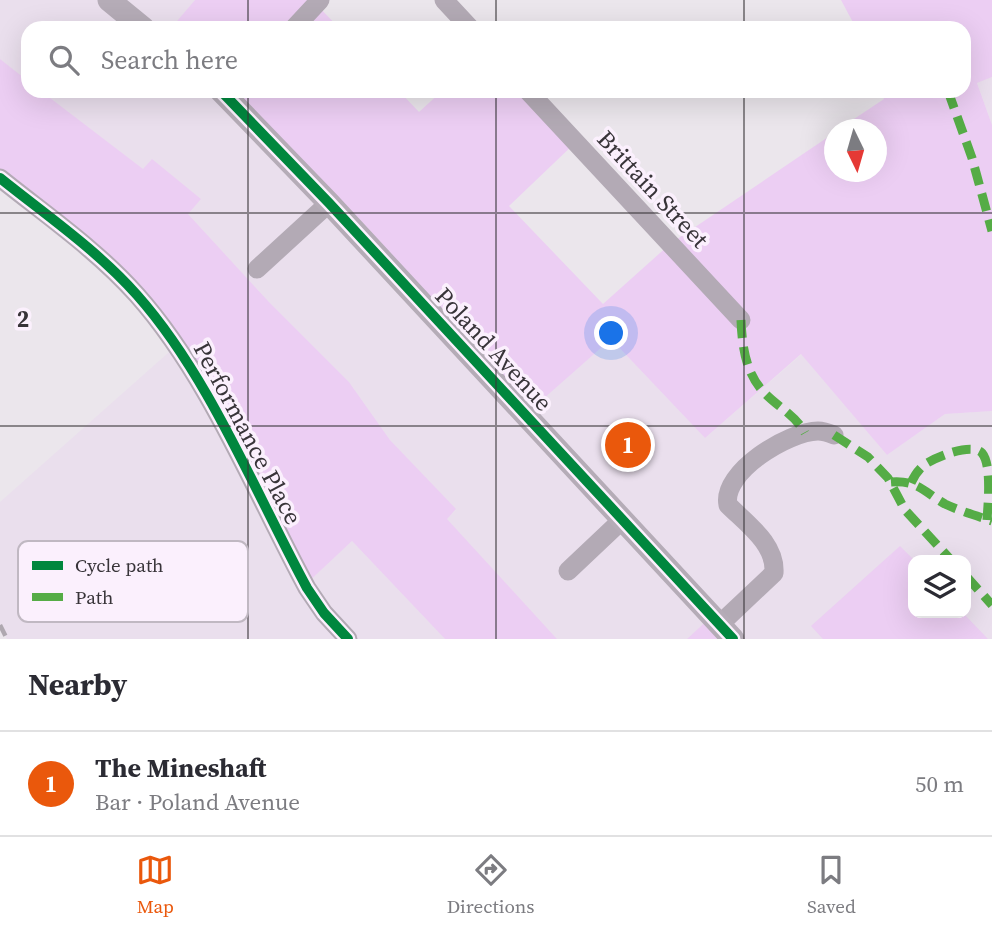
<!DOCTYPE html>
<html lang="en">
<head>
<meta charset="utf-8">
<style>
	body { margin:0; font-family:"Source Serif 4",serif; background:#f2f2f3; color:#2b2b33 }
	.controls { position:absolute; right:21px; bottom:21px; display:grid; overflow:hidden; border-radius:14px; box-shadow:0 7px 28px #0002 }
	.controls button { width:63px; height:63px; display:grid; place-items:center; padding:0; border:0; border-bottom:2px solid #e1e1e2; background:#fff; color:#2b2b33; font:35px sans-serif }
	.compass { position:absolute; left:824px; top:119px; width:63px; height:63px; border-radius:50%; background:#fff; box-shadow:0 7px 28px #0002; rotate:175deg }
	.you { position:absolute; left:612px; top:334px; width:24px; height:24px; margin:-18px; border:5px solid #fff; border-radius:50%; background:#1a73e8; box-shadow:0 0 0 10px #1a73e833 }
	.badge { display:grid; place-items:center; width:46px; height:46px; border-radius:50%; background:#ea580c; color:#fff; font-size:23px; font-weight:700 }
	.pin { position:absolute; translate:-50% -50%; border:4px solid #fff; box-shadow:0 2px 7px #0006 }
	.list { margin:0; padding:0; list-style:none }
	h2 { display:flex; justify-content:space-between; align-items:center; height:91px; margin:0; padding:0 28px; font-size:30px }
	h2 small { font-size:23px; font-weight:400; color:#7c7c81 }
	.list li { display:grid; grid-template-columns:46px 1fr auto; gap:21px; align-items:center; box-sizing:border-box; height:105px; padding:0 28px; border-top:2px solid #e1e1e2 }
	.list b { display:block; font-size:26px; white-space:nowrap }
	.list p { margin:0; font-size:23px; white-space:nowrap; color:#7c7c81 }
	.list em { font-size:23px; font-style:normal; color:#7c7c81 }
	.icon { flex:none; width:38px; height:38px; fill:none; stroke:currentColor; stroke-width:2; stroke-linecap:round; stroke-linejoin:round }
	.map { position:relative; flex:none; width:992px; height:639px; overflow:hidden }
	.search { position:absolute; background:#fff; box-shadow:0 7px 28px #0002; left:21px; right:21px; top:21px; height:77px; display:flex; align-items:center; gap:18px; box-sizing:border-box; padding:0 24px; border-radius:21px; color:#7c7c81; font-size:26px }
	.sheet { height:196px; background:#fff }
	nav { display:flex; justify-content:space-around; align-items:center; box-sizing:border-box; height:98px; border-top:2px solid #e1e1e2; background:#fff; font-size:19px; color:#7c7c81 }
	nav a { display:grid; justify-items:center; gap:4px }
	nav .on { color:#ea580c }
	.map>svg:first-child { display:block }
	.built { fill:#eadfed; fill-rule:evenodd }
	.green { fill:#eccef3 }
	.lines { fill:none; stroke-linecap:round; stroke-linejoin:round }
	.minor { stroke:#b3aab5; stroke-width:19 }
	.major { stroke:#b5acb7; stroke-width:23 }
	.rail { stroke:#afa8b0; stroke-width:4.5; stroke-dasharray:12 12; stroke-linecap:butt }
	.quiet { stroke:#55ac46; stroke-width:9; stroke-dasharray:18 9; stroke-linecap:butt }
	.cycleway-casing { stroke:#fbf0fd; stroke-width:15 }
	.cycleway { stroke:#00873e; stroke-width:10 }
	.grid { fill:none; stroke:#383439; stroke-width:2; stroke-opacity:0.55 }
	.labels { text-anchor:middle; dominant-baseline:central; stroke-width:7; stroke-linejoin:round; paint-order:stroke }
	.street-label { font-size:24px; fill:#383439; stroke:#fbf0fd }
	.key { fill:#fbf0fd; stroke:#c0b8c2; stroke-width:2 }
	.key-label { font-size:19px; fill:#383439 }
	.grid-label { font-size:23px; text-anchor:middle; font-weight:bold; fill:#383439; stroke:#fbf0fd; stroke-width:7; stroke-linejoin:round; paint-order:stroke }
</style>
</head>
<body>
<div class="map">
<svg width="992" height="639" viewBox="0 0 992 639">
	<rect width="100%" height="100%" fill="#ebe6ec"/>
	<g class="built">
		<path d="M 0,0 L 195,0 L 171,28 L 28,28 L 28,81 L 0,59 Z"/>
		<path d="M 992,77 L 992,125 L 977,83 Z"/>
		<path d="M 41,91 L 221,91 L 611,339 L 705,438 L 802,354 L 887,455 L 945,414 L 992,411 L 992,639 L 733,639 L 712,617 L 687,639 L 557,639 L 446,519 L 456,510 L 390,440 L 349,382 L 269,302 L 187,213 L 201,199 L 151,160 L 143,170 ZM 913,560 L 966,560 L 966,613 L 913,613 Z"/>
		<path d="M 177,345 L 305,584 L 352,541 L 445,639 L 7,639 L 0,625 L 0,502 Z"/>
	</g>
	<g class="green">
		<path d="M 195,0 L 320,0 L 317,5 L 339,28 L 171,28 Z"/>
		<path d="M 841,0 L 992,0 L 992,77 L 977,83 L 992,125 L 992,411 L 945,414 L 887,455 L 801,354 L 705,438 L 611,339 L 525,415 L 221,91 L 399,91 L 419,112 L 442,91 L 528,91 L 576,142 L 509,206 L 603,304 L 670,244 L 834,133 L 834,172 L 876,172 L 876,130 L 839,129 L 884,99 L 881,91 L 964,91 L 964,28 L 856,28 Z"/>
		<path d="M 0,59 L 28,81 L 28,91 L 41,91 L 143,169 L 152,159 L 201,199 L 188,214 L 269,302 L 349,382 L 390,440 L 456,509 L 447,519 L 557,639 L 445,639 L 352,541 L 305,585 L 160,323 L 0,178 Z"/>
		<path d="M 900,546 L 914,560 L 913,613 L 963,613 L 988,639 L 823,639 L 811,626 Z"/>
		<path d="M 712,616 L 733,639 L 687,639 Z"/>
	</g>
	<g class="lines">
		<g class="minor">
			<path d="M 444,0 L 470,28"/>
			<path d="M 294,28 L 320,0"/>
			<path d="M 528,91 L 741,320"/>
			<path d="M 0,178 C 46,215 97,250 137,295 C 209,376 255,492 307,588 L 324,613 L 348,639"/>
			<path d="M 257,269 L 329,203"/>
			<path d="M 568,571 L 622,520"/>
			<path d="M 719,625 L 774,573 C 776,544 747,524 728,505 C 721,472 789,431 818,431 C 823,431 829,433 834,435"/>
		</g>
		<g class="major">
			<path d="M 109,0 L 143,28"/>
			<path d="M 221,91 L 329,203 L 733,639"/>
		</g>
		<path class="rail" d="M 0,625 L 7,639"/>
		<g class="quiet">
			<path d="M 948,91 L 972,158 L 992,231"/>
			<path d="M 741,320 C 742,344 745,370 761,389 C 775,406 794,413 805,433"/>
			<path d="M 834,435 L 868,457 L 888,478 L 905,510 L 951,560"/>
			<path d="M 891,482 C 918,480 924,492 945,504 C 960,511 977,516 992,521"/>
			<path d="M 911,483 C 914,476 918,470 924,465 C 934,458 971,442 982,453 C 992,465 988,504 987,520"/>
			<path d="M 966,576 L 992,605"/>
		</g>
		<defs>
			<g id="cycleway">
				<path d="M 221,91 L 329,203 L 733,639"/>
				<path d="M 0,178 C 46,215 97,250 137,295 C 209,376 255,492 307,588 L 324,613 L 348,639"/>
			</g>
		</defs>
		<use href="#cycleway" class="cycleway-casing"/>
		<use href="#cycleway" class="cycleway"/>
	</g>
	<path class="grid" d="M 248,0 L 248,28M 496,0 L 496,28M 744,0 L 744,28M 248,91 L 248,639M 496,91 L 496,639M 744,91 L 744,639M 0,213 L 992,213M 0,426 L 992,426"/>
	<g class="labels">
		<g class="street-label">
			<text transform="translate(653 189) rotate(47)">Brittain Street</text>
			<text transform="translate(494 349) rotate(47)">Poland Avenue</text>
			<text transform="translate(248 433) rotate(62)">Performance Place</text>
		</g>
	</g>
	<rect x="18" y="541" width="230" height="81" rx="10" class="key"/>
	<rect x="32" y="561" width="31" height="9" fill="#00873e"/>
	<rect x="32" y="593" width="31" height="8" fill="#55ac46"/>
	<g class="key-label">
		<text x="75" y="572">Cycle path</text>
		<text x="75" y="604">Path</text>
	</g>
	<g class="grid-label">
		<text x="23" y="327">2</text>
	</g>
</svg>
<div class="controls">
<button><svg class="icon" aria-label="layers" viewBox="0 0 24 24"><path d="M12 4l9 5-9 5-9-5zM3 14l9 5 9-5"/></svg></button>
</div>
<svg class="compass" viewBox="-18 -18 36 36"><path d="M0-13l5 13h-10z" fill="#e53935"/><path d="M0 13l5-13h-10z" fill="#7c7c81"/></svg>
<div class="you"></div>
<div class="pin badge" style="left:628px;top:445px">1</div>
<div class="search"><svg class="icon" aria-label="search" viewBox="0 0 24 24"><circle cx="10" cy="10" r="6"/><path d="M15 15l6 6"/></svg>Search here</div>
</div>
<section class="sheet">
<h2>Nearby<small></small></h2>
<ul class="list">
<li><span class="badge">1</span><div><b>The Mineshaft</b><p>Bar · Poland Avenue</p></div><em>50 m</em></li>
</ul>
</section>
<nav>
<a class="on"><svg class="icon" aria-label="map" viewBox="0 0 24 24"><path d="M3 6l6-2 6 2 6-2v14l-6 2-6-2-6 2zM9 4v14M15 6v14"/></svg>Map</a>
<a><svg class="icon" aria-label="directions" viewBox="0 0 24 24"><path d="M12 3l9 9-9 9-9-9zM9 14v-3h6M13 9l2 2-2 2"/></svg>Directions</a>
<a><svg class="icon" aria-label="saved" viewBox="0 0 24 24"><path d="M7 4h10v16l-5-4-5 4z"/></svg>Saved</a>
</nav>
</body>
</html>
